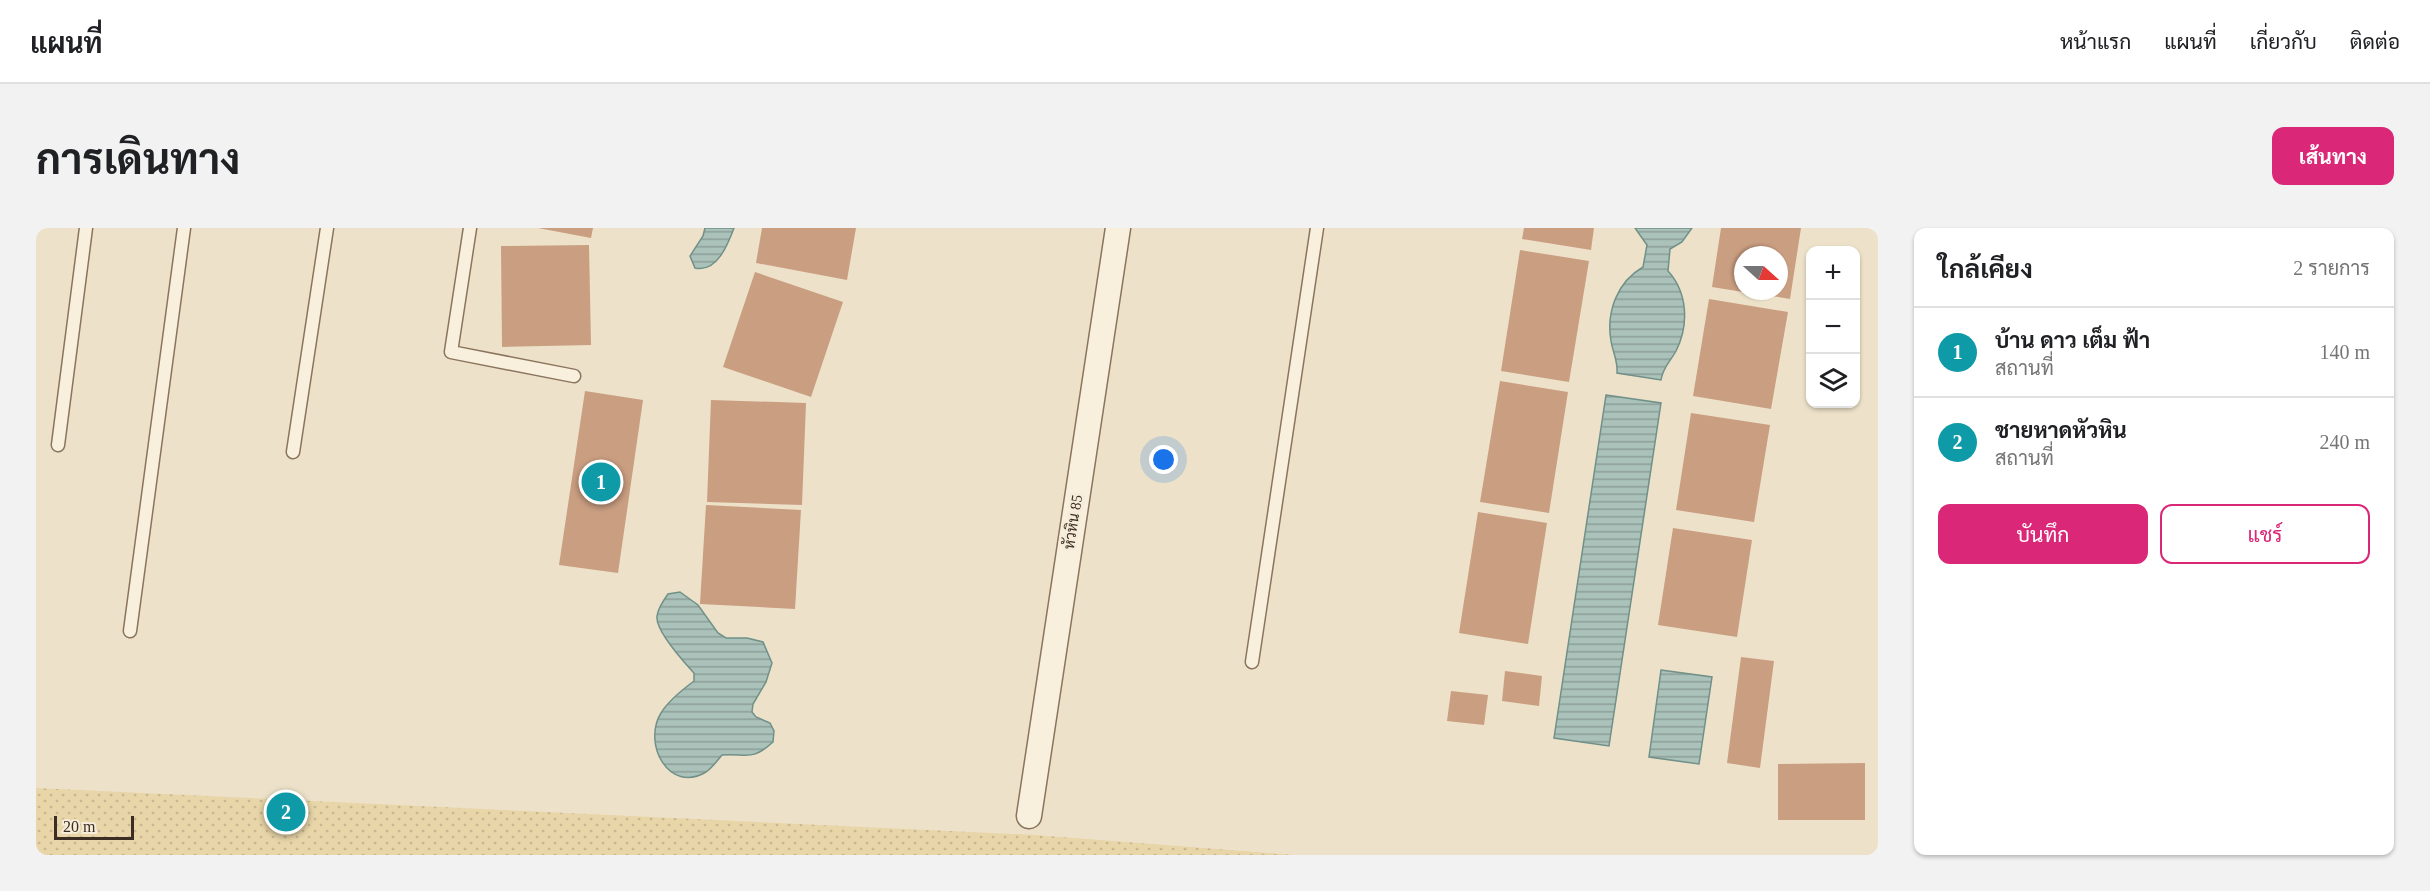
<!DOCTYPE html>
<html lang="th">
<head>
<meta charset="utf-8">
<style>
	body { margin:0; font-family:"Times New Roman",Sarabun,serif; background:#f2f2f2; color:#202124 }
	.controls { position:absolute; right:18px; top:18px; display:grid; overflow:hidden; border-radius:12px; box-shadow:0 2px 4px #0004 }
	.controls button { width:54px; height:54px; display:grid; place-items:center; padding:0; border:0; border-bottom:2px solid #e0e0e0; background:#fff; color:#202124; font:30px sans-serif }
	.compass { position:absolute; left:1698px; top:18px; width:54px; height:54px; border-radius:50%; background:#fff; box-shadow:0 2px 4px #0004; rotate:111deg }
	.scale { position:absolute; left:18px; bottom:15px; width:80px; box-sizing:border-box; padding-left:6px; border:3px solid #3b2d21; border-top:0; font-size:16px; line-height:21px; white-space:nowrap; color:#3b2d21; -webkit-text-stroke:4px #f5ecd9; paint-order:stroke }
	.you { position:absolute; left:1128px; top:232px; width:21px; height:21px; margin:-15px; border:4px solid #fff; border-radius:50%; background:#1a73e8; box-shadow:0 0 0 9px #1a73e833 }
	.badge { display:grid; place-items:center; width:39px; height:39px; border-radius:50%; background:#db2777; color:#fff; font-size:20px; font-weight:700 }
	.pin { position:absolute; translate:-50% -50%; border:3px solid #fff; box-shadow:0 2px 6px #0006 }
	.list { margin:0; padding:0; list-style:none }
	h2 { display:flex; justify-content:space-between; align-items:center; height:78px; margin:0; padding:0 24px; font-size:26px }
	h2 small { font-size:20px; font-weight:400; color:#757577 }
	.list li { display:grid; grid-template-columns:39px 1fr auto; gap:18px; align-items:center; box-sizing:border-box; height:90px; padding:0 24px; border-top:2px solid #e0e0e0 }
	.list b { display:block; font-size:22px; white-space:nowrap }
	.list p { margin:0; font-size:20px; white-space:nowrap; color:#757577 }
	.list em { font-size:20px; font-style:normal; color:#757577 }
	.actions { display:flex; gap:12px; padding:18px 24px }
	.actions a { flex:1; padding:14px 0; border:2px solid #db2777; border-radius:12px; text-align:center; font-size:21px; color:#db2777 }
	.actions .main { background:#db2777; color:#fff }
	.icon { flex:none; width:33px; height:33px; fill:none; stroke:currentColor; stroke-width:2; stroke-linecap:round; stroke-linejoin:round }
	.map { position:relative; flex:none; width:1842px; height:627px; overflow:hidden; border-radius:12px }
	header { display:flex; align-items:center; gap:36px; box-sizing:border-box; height:84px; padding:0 30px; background:#fff; border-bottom:2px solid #e0e0e0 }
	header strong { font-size:28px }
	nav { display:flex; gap:33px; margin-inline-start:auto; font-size:21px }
	.intro { display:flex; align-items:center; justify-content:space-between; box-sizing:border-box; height:144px; padding:0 36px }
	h1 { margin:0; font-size:42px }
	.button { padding:15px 27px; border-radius:12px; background:#db2777; color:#fff; font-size:21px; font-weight:700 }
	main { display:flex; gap:36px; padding:0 36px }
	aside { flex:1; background:#fff; border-radius:12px; box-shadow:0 2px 4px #0004 }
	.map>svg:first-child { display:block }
	.sand { fill:url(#sand-dots) }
	.water { fill:url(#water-rules); stroke:#709088; stroke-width:1.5 }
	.building { fill:#ca9e81 }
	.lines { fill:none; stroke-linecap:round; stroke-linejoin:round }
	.service-casing { stroke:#8a745e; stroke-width:15 }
	.minor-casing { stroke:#8a745e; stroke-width:27 }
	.service { stroke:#f8efdd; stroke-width:12 }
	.minor { stroke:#f8efdd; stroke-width:24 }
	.labels { text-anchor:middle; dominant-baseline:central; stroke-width:5; stroke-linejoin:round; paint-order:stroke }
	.street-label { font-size:15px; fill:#3b2d21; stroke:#f5ecd9 }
</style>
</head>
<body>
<header>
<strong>แผนที่</strong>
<nav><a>หน้าแรก</a><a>แผนที่</a><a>เกี่ยวกับ</a><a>ติดต่อ</a></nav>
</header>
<div class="intro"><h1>การเดินทาง</h1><a class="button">เส้นทาง</a></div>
<main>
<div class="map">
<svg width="1842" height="627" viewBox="0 0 1842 627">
	<defs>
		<pattern id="sand-dots" width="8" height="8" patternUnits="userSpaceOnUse" patternTransform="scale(1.5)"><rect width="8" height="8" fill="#e8d5a8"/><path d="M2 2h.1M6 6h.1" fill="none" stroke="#c8b790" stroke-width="1.8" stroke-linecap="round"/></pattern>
		<pattern id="water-rules" width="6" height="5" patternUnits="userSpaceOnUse" patternTransform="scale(1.5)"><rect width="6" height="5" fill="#aac2ba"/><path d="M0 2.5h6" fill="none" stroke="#8c9e97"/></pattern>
	</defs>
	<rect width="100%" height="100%" fill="#ede2c9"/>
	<path class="sand" d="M 0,560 L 999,607 L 1259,627 L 0,627 Z"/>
	<g class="water">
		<path d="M 669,0 L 698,0 C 692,16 681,45 659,40 L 654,28 L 667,8 Z"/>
		<path d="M 1599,0 L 1656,0 L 1646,14 L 1634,21 L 1632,43 C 1652,65 1653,97 1640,123 C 1634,134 1627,139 1625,152 L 1581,145 C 1582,133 1577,125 1575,113 C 1570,84 1581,54 1607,39 L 1611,17 Z"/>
		<path d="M 1570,167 L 1625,175 L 1573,518 L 1518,510 Z"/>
		<path d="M 644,364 L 662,377 L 682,405 L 690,410 L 711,410 L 727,414 L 736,435 L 730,454 L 717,476 L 716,484 L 720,489 L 734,495 L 738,503 L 737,514 C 715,534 711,525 686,527 C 681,533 676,540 670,544 C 633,566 606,516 625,485 C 632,473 646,462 658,453 L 658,445 C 648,434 619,403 621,388 C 622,380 627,373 632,366 Z"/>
		<path d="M 1625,442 L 1676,449 L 1663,536 L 1613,529 Z"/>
	</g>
	<g class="building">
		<path d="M 502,0 L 557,0 L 555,10 Z"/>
		<path d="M 726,0 L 820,0 L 811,52 L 720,35 Z"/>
		<path d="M 1488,0 L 1558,0 L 1555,22 L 1486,11 Z"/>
		<path d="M 1685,0 L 1765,0 L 1754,71 L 1711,64 L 1743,63 L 1743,27 L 1707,27 L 1707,64 L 1676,59 Z"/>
		<path d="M 553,17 L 555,117 L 466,119 L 465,18 Z"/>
		<path d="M 1484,22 L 1553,33 L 1533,154 L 1465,143 Z"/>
		<path d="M 719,44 L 807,74 L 775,169 L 687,139 Z"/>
		<path d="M 1673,71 L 1752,84 L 1735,181 L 1657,168 Z"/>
		<path d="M 1773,96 L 1774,96 L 1774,117 L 1770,116 Z"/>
		<path d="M 1464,153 L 1532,164 L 1513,285 L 1444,274 Z"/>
		<path d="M 549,163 L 607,172 L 582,345 L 523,337 Z"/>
		<path d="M 675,172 L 770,175 L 766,277 L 671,274 Z"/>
		<path d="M 1655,185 L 1734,197 L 1718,294 L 1640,282 Z"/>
		<path d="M 670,277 L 765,282 L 759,381 L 664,376 Z"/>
		<path d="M 1442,284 L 1511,295 L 1492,416 L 1423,405 Z"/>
		<path d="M 1637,300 L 1716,312 L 1701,409 L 1622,397 Z"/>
		<path d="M 1705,429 L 1738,433 L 1724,540 L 1691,535 Z"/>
		<path d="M 1469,443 L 1506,448 L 1503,478 L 1466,473 Z"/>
		<path d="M 1415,463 L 1452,467 L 1448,497 L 1411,493 Z"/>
		<path d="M 1829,535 L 1829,592 L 1742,592 L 1742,536 Z"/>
	</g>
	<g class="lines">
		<defs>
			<g id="service">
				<path d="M 434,0 L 415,124 L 538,148"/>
				<path d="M 22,217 L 50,0"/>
				<path d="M 257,224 L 291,0"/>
				<path d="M 94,403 L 148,0"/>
				<path d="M 1216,434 L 1281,0"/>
			</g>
			<path id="minor" d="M 993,588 L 1082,0"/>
		</defs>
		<use href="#service" class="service-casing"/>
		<use href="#minor" class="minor-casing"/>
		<use href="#service" class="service"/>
		<use href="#minor" class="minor"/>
	</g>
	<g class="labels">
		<g class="street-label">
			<text transform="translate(1037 294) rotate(-81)">หัวหิน 85</text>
		</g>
	</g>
</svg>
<div class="controls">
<button>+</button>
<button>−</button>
<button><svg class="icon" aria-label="layers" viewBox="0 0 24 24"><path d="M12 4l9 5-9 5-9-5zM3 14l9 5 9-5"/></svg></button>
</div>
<svg class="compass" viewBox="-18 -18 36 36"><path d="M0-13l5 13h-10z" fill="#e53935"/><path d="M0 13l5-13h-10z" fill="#757577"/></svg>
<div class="scale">20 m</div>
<div class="you"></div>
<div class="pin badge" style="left:565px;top:254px;background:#0f9aa8">1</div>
<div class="pin badge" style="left:250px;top:584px;background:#0f9aa8">2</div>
</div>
<aside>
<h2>ใกล้เคียง<small>2 รายการ</small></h2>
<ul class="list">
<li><span class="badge" style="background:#0f9aa8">1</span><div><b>บ้าน ดาว เต็ม ฟ้า</b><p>สถานที่</p></div><em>140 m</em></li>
<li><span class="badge" style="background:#0f9aa8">2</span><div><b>ชายหาดหัวหิน</b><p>สถานที่</p></div><em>240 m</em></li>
</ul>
<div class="actions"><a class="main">บันทึก</a><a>แชร์</a></div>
</aside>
</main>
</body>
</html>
